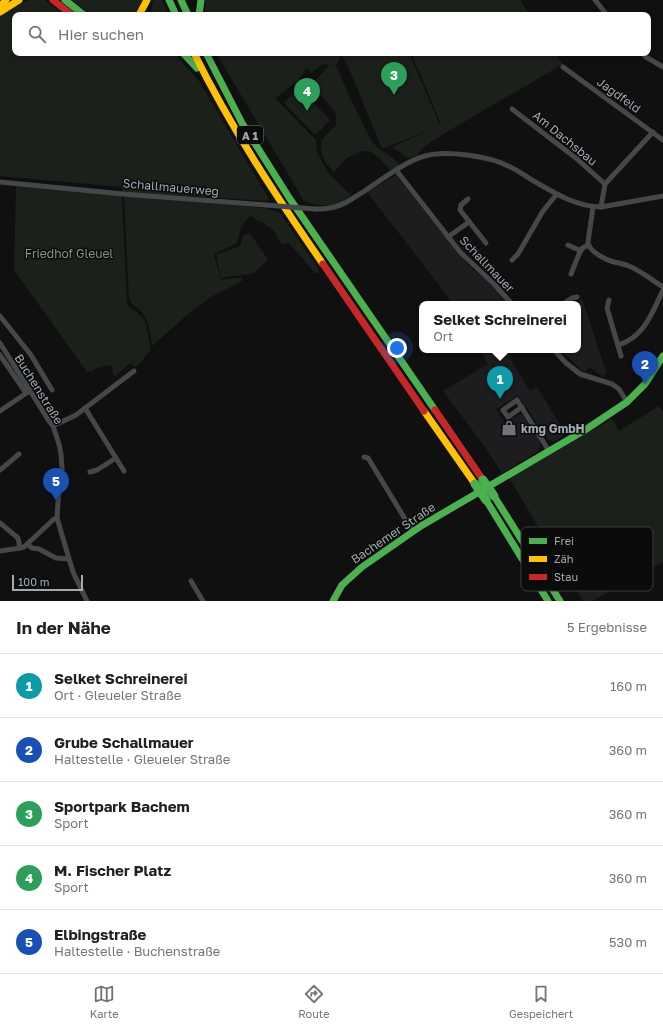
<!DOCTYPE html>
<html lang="de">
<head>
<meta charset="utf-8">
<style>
	body { margin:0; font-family:"Golos Text",sans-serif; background:#f2f2f2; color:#202124 }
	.scale { position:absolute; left:12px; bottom:10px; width:71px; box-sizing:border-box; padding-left:4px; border:2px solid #a2aab1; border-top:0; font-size:11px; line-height:14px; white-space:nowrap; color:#a2aab1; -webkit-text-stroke:3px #0b0b0c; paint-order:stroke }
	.you { position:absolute; left:397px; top:348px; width:14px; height:14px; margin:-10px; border:3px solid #fff; border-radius:50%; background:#1a73e8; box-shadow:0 0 0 6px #1a73e833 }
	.badge { display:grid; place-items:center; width:26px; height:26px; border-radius:50%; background:#6f7479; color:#fff; font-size:13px; font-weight:700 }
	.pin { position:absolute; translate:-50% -33px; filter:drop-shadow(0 1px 2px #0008) }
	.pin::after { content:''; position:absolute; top:21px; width:14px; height:12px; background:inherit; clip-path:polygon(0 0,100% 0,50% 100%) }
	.popup { position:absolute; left:419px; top:301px; width:162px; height:52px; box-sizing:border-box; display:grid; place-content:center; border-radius:8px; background:#fff; filter:drop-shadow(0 1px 3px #0005); font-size:13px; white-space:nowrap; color:#757577 }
	.popup b { font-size:15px; color:#202124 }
	.popup::after { content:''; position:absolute; left:50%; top:100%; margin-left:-8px; border:8px solid transparent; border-top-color:#fff }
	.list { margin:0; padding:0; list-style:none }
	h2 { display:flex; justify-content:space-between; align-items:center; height:52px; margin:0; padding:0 16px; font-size:17px }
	h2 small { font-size:13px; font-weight:400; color:#757577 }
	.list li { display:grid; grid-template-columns:26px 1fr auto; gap:12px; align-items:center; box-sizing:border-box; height:64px; padding:0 16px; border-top:1px solid #e0e0e0 }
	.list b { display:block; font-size:15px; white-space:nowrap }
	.list p { margin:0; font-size:13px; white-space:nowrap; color:#757577 }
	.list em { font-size:13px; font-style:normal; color:#757577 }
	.icon { flex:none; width:22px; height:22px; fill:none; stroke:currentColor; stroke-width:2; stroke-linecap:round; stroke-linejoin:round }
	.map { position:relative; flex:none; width:663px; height:601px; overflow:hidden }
	.search { position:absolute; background:#fff; box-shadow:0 2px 10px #0003; left:12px; right:12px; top:12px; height:44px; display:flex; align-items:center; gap:10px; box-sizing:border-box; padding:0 14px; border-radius:8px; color:#757577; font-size:15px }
	.sheet { height:372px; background:#fff }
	nav { display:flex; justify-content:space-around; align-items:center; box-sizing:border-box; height:56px; border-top:1px solid #e0e0e0; background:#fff; font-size:11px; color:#757577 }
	nav a { display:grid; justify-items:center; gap:2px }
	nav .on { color:#6f7479 }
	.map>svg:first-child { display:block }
	.built { fill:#1d1d1f }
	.green { fill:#1b201b }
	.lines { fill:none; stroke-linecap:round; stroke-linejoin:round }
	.street { stroke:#454749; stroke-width:5 }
	.fast { stroke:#4caf50; stroke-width:7 }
	.slow { stroke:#ffc107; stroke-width:7 }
	.jam { stroke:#c62828; stroke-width:7 }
	.street-bridge { stroke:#454749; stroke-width:5 }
	.fast-bridge { stroke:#4caf50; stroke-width:9 }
	.labels { text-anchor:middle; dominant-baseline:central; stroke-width:3; stroke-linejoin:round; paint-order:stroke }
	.shield { fill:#0b0b0c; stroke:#757a80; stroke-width:1 }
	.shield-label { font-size:11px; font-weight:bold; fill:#a2aab1 }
	.street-label { font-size:12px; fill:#a2aab1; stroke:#0b0b0c }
	.park-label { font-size:12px; fill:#7f9b79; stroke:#0b0b0c }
	.poi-label { font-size:12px; font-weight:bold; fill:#a2aab1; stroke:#0b0b0c; text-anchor:start }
	.key { fill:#0b0b0c; stroke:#383b3e; stroke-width:1 }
	.key-label { font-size:11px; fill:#a2aab1 }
</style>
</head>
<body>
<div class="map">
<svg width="663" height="601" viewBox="0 0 663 601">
	<rect width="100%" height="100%" fill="#101011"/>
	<g class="built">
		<path d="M 396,175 L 464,260 L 474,270 L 493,286 L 510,304 L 452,304 L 443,290 L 367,192 Z"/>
		<path d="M 582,298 L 606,372 L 604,377 L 595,371 L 590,367 L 584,372 L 579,370 L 580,368 L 560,350 L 578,350 L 578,304 L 567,304 L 573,300 L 575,303 Z"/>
		<path d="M 480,350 L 505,350 L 530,391 L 537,387 L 566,434 L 556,441 L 551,441 L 548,440 L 518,395 L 496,409 L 505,423 L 520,414 L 522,414 L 540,442 L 540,447 L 537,452 L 502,473 L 485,447 L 443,391 L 488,364 Z"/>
	</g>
	<g class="green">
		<path d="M 29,0 L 45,0 L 65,15 L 15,15 L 15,53 L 171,53 L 176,55 L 199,81 L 269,199 L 268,201 L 122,192 L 122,187 L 0,176 L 0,16 L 16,5 Z"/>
		<path d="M 72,0 L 143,0 L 141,7 L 132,15 L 95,15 L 87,12 Z"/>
		<path d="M 153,0 L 162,0 L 167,11 L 167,15 L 146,15 L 151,11 Z"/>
		<path d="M 206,0 L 520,0 L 530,15 L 394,15 L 393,12 L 386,15 L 204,15 Z"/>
		<path d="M 216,53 L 338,53 L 340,60 L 335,66 L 337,67 C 344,84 351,101 360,118 C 364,126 368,135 373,143 C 380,151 394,156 399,165 L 395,168 L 390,170 L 379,158 L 371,152 L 362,151 L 347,158 L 334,172 C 323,161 321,155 321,140 L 336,125 L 336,113 L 312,85 L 329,65 L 323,64 L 311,73 L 307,68 L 298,81 L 275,98 L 316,140 L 317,152 L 328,173 L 351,195 C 347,198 344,201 340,203 C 328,208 315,205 304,201 Z"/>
		<path d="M 341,53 L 409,53 L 440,125 L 441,124 L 411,53 L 555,53 L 563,64 L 445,133 L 424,147 L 417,155 L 412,157 L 408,158 L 392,147 L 435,127 L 382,149 L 348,66 L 346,65 Z"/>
		<path d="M 299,88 L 330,120 L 315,135 L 284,103 Z"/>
		<path d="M 16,186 L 122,195 L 127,305 L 138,313 L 145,321 L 151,349 L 141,362 L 135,367 L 131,363 L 115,376 L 114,376 L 111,365 L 96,368 L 93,371 L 87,372 L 14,270 Z"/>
		<path d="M 124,196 L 242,206 L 265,208 L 280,213 L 318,268 L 319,273 L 315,273 L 289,243 L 283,244 L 279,241 L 277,236 L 272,229 L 267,226 L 263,222 L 258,221 L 251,216 C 242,222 239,233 237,243 L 214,254 L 221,280 L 241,277 L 242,281 L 213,296 L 194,309 L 152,346 C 150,333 150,321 140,310 C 135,306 131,304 129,299 Z"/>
		<path d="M 250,233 L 268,260 L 254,273 L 221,278 L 216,255 L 240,246 L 243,236 Z"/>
		<path d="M 659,406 L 663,412 L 663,562 L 592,601 L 583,601 L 509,478 L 612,419 L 619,431 Z"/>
	</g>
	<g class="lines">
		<g class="street">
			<path d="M 595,0 L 607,15"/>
			<path d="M 642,53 L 646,57 L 663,67"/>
			<path d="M 563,67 L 663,140"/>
			<path d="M 512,109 L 577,159 L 605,184"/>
			<path d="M 396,170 L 461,253 L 494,284 L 512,304"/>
			<path d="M 0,182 L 123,194 L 266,205"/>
			<path d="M 468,199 L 461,205 L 460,210 L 486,243"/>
			<path d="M 593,207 L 588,242 C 588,251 606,260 614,262 C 619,263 624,264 629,266 C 641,271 652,280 663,287"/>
			<path d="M 601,207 L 605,184 L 653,132"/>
			<path d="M 315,209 C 327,209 336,208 347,202 C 359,195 371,187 382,179 C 396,170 410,160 425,156 C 446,150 489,156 508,166 C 516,169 524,175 532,180 C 553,192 576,207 601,207 L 663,196"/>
			<path d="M 448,237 L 469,222"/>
			<path d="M 568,245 L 581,251"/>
			<path d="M 512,260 L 518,254 L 543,211 L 556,195"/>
			<path d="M 571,274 L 581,249 L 588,245"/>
			<path d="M 609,300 L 607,308 L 621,356"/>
			<path d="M 563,304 L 572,298 L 577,297"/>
			<path d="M 0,316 L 31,355 L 52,390"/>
			<path d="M 0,343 L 49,421 L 53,426 L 59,444 L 61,454 L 62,469 L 58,502 L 57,518 L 73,572 L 87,601"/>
			<path d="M 618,345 C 644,338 653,311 663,290"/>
			<path d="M 554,350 L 566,363 L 580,374 L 612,384 L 619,389 L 627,402"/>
			<path d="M 0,355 L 26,393"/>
			<path d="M 522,407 L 508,417 L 503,410 L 517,400 L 549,451"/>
			<path d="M 85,408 L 124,471"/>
			<path d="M 0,411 L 28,392"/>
			<path d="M 53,426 L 76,415 L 134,371"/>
			<path d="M 364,457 L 368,458 L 413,532"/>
			<path d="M 0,470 L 19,454"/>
			<path d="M 90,472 L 97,470 L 116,458"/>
			<path d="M 0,523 L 18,538 L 20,548"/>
			<path d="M 27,544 L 32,548 L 39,549 L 56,558 L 68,559"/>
			<path d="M 0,551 L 20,548 L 24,547 L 54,519 L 57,518"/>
			<path d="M 191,581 L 203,601"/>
		</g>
		<g class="fast">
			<path d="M 65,0 L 84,15"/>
			<path d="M 169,0 L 176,15"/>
			<path d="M 181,0 L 188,15"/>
			<path d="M 199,15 L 201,0"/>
			<path d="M 183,53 L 197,68"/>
			<path d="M 206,53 L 242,123 L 290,199 L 435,410"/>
			<path d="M 494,496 L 560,601"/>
			<path d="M 486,500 L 548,601"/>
			<path d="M 333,601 L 342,585 L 362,567 L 421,526 L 585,430 L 627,402 L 645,384 L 663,356"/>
		</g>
		<g class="slow">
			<path d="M 0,7 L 6,0"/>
			<path d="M 0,12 L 19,0"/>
			<path d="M 139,15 L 147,0"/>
			<path d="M 194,53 C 231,128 276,196 323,264"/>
			<path d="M 424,411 L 475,484"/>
		</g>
		<g class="jam">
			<path d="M 53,0 L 72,15"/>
			<path d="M 323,264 L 424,411"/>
			<path d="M 435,410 L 483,480"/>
		</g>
		<path class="street-bridge" d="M 266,205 L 315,209"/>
		<g class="fast-bridge">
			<path d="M 483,480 L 494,496"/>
			<path d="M 475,484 L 486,500"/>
		</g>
	</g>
	<defs>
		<symbol id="shop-bare" viewBox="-9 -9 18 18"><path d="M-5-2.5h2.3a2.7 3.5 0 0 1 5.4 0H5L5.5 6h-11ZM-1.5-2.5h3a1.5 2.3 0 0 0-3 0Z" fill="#6f7479" stroke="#0b0b0c" stroke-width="2.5" paint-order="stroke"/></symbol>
	</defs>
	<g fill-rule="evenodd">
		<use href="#shop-bare" x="498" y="417" width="22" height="22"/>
	</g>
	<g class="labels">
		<rect class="shield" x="237" y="126" width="26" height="18" rx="3"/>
		<g class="shield-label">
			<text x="250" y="135">A 1</text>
		</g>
		<g class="street-label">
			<text transform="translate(619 95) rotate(36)">Jagdfeld</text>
			<text transform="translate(565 138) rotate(39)">Am Dachsbau</text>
			<text transform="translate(171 187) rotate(5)">Schallmauerweg</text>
			<text transform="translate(487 264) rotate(46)">Schallmauer</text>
			<text transform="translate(39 389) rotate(58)">Buchenstraße</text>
			<text transform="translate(393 533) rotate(-34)">Bachemer Straße</text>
		</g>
		<g class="park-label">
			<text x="69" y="253">Friedhof Gleuel</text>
		</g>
		<g class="poi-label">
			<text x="521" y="428">kmg GmbH</text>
		</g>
	</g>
	<rect x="521" y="527" width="132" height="64" rx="6" class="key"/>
	<rect x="529" y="538" width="18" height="6" fill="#4caf50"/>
	<rect x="529" y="556" width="18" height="6" fill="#ffc107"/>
	<rect x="529" y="574" width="18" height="6" fill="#c62828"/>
	<g class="key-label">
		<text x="554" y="545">Frei</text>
		<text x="554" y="563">Zäh</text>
		<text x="554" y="581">Stau</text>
	</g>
</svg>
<div class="scale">100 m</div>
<div class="you"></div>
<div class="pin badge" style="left:500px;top:399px;background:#0f9aa8">1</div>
<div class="popup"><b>Selket Schreinerei</b>Ort</div>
<div class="pin badge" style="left:645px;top:384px;background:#1a4fb4">2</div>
<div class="pin badge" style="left:394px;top:95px;background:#2e9e5b">3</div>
<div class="pin badge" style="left:307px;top:111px;background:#2e9e5b">4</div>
<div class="pin badge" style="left:56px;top:501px;background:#1a4fb4">5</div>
<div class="search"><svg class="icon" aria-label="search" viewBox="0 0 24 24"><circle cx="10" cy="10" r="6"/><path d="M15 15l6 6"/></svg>Hier suchen</div>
</div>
<section class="sheet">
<h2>In der Nähe<small>5 Ergebnisse</small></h2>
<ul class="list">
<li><span class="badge" style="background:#0f9aa8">1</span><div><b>Selket Schreinerei</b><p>Ort · Gleueler Straße</p></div><em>160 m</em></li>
<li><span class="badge" style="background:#1a4fb4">2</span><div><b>Grube Schallmauer</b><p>Haltestelle · Gleueler Straße</p></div><em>360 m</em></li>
<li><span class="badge" style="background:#2e9e5b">3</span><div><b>Sportpark Bachem</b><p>Sport</p></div><em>360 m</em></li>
<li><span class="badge" style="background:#2e9e5b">4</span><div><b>M. Fischer Platz</b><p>Sport</p></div><em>360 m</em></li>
<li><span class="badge" style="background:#1a4fb4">5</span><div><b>Elbingstraße</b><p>Haltestelle · Buchenstraße</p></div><em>530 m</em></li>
</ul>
</section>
<nav>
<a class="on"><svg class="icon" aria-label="map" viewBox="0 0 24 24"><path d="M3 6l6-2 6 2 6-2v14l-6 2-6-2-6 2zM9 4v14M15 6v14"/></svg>Karte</a>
<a><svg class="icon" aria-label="directions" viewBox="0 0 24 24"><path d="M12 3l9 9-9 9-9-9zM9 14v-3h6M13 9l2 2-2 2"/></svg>Route</a>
<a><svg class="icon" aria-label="saved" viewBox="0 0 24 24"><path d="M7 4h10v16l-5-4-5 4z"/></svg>Gespeichert</a>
</nav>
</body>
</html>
